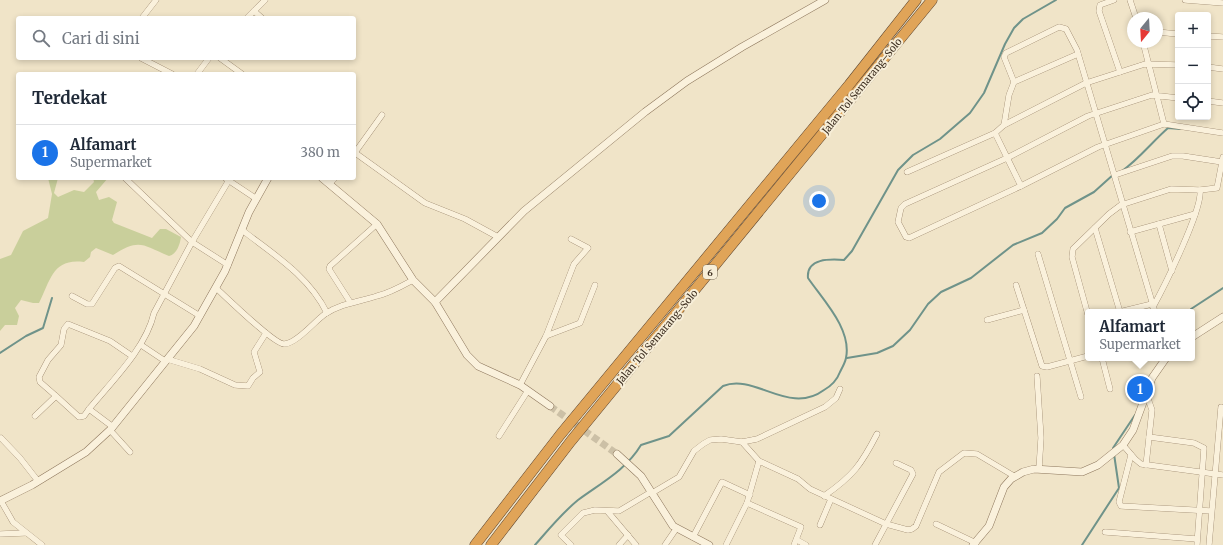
<!DOCTYPE html>
<html lang="id">
<head>
<meta charset="utf-8">
<style>
	body { margin:0; font-family:Merriweather,serif; background:#f2f2f3; color:#1f2937 }
	.controls { position:absolute; right:12px; top:12px; display:grid; overflow:hidden; border-radius:4px; box-shadow:0 2px 6px #0003 }
	.controls button { width:36px; height:36px; display:grid; place-items:center; padding:0; border:0; border-bottom:1px solid #e0e1e3; background:#fff; color:#1f2937; font:20px sans-serif }
	.compass { position:absolute; left:1127px; top:12px; width:36px; height:36px; border-radius:50%; background:#fff; box-shadow:0 2px 6px #0003; rotate:198deg }
	.you { position:absolute; left:819px; top:201px; width:14px; height:14px; margin:-10px; border:3px solid #fff; border-radius:50%; background:#1a73e8; box-shadow:0 0 0 6px #1a73e833 }
	.badge { display:grid; place-items:center; width:26px; height:26px; border-radius:50%; background:#1a73e8; color:#fff; font-size:13px; font-weight:700 }
	.pin { position:absolute; translate:-50% -50%; border:2px solid #fff; box-shadow:0 1px 4px #0006 }
	.popup { position:absolute; left:1085px; top:309px; width:110px; height:52px; box-sizing:border-box; display:grid; place-content:center; border-radius:4px; background:#fff; filter:drop-shadow(0 1px 3px #0005); font-size:13px; white-space:nowrap; color:#747a83 }
	.popup b { font-size:15px; color:#1f2937 }
	.popup::after { content:''; position:absolute; left:50%; top:100%; margin-left:-8px; border:8px solid transparent; border-top-color:#fff }
	.list { margin:0; padding:0; list-style:none }
	h2 { display:flex; justify-content:space-between; align-items:center; height:52px; margin:0; padding:0 16px; font-size:17px }
	h2 small { font-size:13px; font-weight:400; color:#747a83 }
	.list li { display:grid; grid-template-columns:26px 1fr auto; gap:12px; align-items:center; box-sizing:border-box; height:56px; padding:0 16px; border-top:1px solid #e0e1e3 }
	.list b { display:block; font-size:15px; white-space:nowrap }
	.list p { margin:0; font-size:13px; white-space:nowrap; color:#747a83 }
	.list em { font-size:13px; font-style:normal; color:#747a83 }
	.icon { flex:none; width:22px; height:22px; fill:none; stroke:currentColor; stroke-width:2; stroke-linecap:round; stroke-linejoin:round }
	.map { position:relative; flex:none; width:1223px; height:545px; overflow:hidden }
	.search { position:absolute; background:#fff; box-shadow:0 2px 6px #0003; left:16px; top:16px; width:340px; height:44px; display:flex; align-items:center; gap:10px; box-sizing:border-box; padding:0 14px; border-radius:4px; color:#747a83; font-size:15px }
	.panel { position:absolute; background:#fff; box-shadow:0 2px 6px #0003; left:16px; top:72px; width:340px; height:108px; border-radius:4px }
	.map>svg:first-child { display:block }
	.green { fill:#c9cf9b }
	.lines { fill:none; stroke-linecap:round; stroke-linejoin:round }
	.stream { stroke:#6f938a; stroke-width:2 }
	.tertiary-tunnel { stroke:#ccc0a6; stroke-width:7; stroke-dasharray:7 3.5; stroke-linecap:butt }
	.minor-casing { stroke:#8d765c; stroke-width:6 }
	.tertiary-casing { stroke:#8d765c; stroke-width:8 }
	.motorway-casing { stroke:#5b4430; stroke-width:11 }
	.minor { stroke:#faf1dc; stroke-width:5.5 }
	.tertiary { stroke:#faf1dc; stroke-width:7 }
	.motorway { stroke:#e0a458; stroke-width:10 }
	.labels { text-anchor:middle; dominant-baseline:central; stroke-width:4; stroke-linejoin:round; paint-order:stroke }
	.shield { fill:#f7eed8; stroke:#756857; stroke-width:1 }
	.shield-label { font-size:9px; font-weight:bold; fill:#3d2e20 }
	.street-label { font-size:10px; fill:#3d2e20; stroke:#f7eed8 }
</style>
</head>
<body>
<div class="map">
<svg width="1223" height="545" viewBox="0 0 1223 545">
	<rect width="100%" height="100%" fill="#f0e4c8"/>
	<path class="green" d="M 48,178 L 58,178 L 54,193 L 58,197 L 74,190 L 84,192 L 94,182 L 93,178 L 108,178 L 96,192 L 99,200 L 109,197 L 117,202 L 112,220 L 114,223 L 152,238 L 160,229 L 166,229 L 181,237 C 180,244 177,254 169,256 C 142,245 140,238 113,255 L 96,248 L 91,252 L 90,257 L 84,262 C 53,258 51,279 39,303 L 33,303 L 21,300 L 15,308 L 19,316 L 17,325 L 5,325 L 0,331 L 0,259 L 11,255 L 23,231 L 48,218 L 52,194 Z"/>
	<g class="lines">
		<g class="stream">
			<path d="M 1122,171 C 1139,159 1152,142 1168,128 L 1180,129"/>
			<path d="M 1190,312 L 1191,309 L 1223,288"/>
			<path d="M 0,353 L 26,336 L 43,328 L 52,298"/>
			<path d="M 847,358 L 877,353 L 893,346 L 910,330 L 928,304 L 941,292 L 971,278 L 1013,245 L 1042,233 L 1057,219 L 1065,208 L 1094,192 L 1114,174"/>
			<path d="M 1113,448 L 1135,415"/>
			<path d="M 535,545 C 549,529 562,513 578,500 C 601,483 626,470 641,445 L 669,436 L 723,386 C 755,373 789,416 824,390 C 831,386 837,380 840,372 C 842,368 845,363 846,358 C 852,329 823,300 808,278 C 806,258 830,259 844,260 L 852,251 L 898,170 L 913,155 L 940,139 L 970,113 L 984,93 L 1005,44 L 1014,28 L 1023,19 L 1056,0"/>
			<path d="M 1082,545 L 1119,488 L 1114,454"/>
		</g>
		<path class="tertiary-tunnel" d="M 550,406 L 617,454"/>
		<defs>
			<g id="minor">
				<path d="M 1114,0 L 1100,5 L 1099,11 L 1120,72"/>
				<path d="M 1130,0 L 1136,18"/>
				<path d="M 1185,0 L 1223,3"/>
				<path d="M 254,11 L 262,18"/>
				<path d="M 142,18 L 156,0"/>
				<path d="M 247,18 L 265,0"/>
				<path d="M 1157,32 L 1178,34"/>
				<path d="M 1208,36 L 1223,37"/>
				<path d="M 1143,42 L 1164,124 L 1098,147 L 1021,186 L 909,238 L 906,237 L 898,222 L 901,208 L 905,204 L 1007,158 L 1088,116 L 1152,95 L 1178,98"/>
				<path d="M 141,58 L 172,74"/>
				<path d="M 220,58 L 242,74"/>
				<path d="M 1208,67 L 1223,69"/>
				<path d="M 197,74 L 209,58"/>
				<path d="M 1014,82 L 1004,57 L 1006,53 L 1059,27 L 1066,29 L 1077,50 L 1155,312"/>
				<path d="M 1208,101 L 1223,103"/>
				<path d="M 1164,124 L 1223,133"/>
				<path d="M 1004,125 L 1086,83 L 1145,64 L 1178,65"/>
				<path d="M 995,133 L 1004,125 L 1009,95 L 1014,82 L 1078,54"/>
				<path d="M 354,152 L 425,203 L 465,219 L 498,237"/>
				<path d="M 354,154 L 382,115"/>
				<path d="M 907,172 L 995,133 L 1021,186"/>
				<path d="M 1115,175 L 1172,156 L 1183,156 L 1222,162 L 1223,157"/>
				<path d="M 125,178 L 192,242 L 228,265"/>
				<path d="M 225,178 L 255,198"/>
				<path d="M 329,184 L 335,178"/>
				<path d="M 1200,190 L 1217,188 L 1222,162"/>
				<path d="M 1159,224 L 1172,271"/>
				<path d="M 1095,228 L 1120,312"/>
				<path d="M 242,230 C 273,254 309,276 327,313"/>
				<path d="M 1130,232 L 1195,214"/>
				<path d="M 1038,254 L 1081,397"/>
				<path d="M 1016,285 L 1042,366 L 1047,367 L 1088,356"/>
				<path d="M 216,288 C 226,297 274,344 284,344 C 296,344 315,321 325,314 C 342,303 359,302 377,296 C 390,293 402,286 413,280"/>
				<path d="M 72,296 L 87,304 L 92,304 L 115,268 L 119,266 L 200,316"/>
				<path d="M 350,302 L 329,269 L 330,266 L 377,224"/>
				<path d="M 1119,312 L 1152,304"/>
				<path d="M 1088,315 L 1072,257 L 1073,249 L 1109,214 L 1121,205 L 1171,189 L 1200,190 C 1203,209 1164,287 1153,307"/>
				<path d="M 987,320 L 1024,310"/>
				<path d="M 546,336 L 580,323 L 595,285"/>
				<path d="M 141,345 L 165,361"/>
				<path d="M 1102,358 L 1110,389"/>
				<path d="M 167,359 L 200,369 L 235,385 L 248,386 L 253,378 L 260,372 L 254,352 L 266,333"/>
				<path d="M 1037,376 L 1041,438 L 1039,469"/>
				<path d="M 520,385 L 546,336 L 574,264 L 588,248 L 571,239"/>
				<path d="M 56,396 L 40,382 L 39,377 L 48,360 L 61,345 L 64,329 L 68,324 L 110,341 L 132,356"/>
				<path d="M 89,409 C 112,381 146,348 154,313 L 192,242 L 229,180"/>
				<path d="M 35,416 L 56,396 L 79,417 L 84,416 L 89,409 L 113,427"/>
				<path d="M 110,430 L 130,452"/>
				<path d="M 499,436 L 527,392"/>
				<path d="M 1149,437 L 1194,443 L 1204,448 L 1197,545"/>
				<path d="M 1,438 L 20,458 L 38,481"/>
				<path d="M 742,442 L 759,461"/>
				<path d="M 1123,445 L 1135,459 L 1141,464 L 1223,475"/>
				<path d="M 1131,455 L 1119,502 L 1121,506 L 1211,511"/>
				<path d="M 1146,465 L 1152,410 L 1146,393"/>
				<path d="M 652,493 L 679,477 L 694,451 L 703,444 L 710,440 L 721,439 L 742,442 L 757,439 L 825,407 L 836,398 L 840,389"/>
				<path d="M 824,496 C 853,476 861,465 877,434"/>
				<path d="M 1,501 L 13,522 L 42,545"/>
				<path d="M 747,503 L 801,527 L 794,545"/>
				<path d="M 608,512 L 636,545"/>
				<path d="M 936,524 L 976,543"/>
				<path d="M 820,525 L 831,499"/>
				<path d="M 1105,532 L 1197,539"/>
				<path d="M 0,534 L 25,533"/>
				<path d="M 693,537 L 722,482 L 750,495"/>
				<path d="M 797,540 L 806,545"/>
				<path d="M 571,545 L 561,535 L 583,513 L 595,510 L 619,511 L 651,492"/>
				<path d="M 619,545 L 628,535"/>
				<path d="M 665,545 L 676,529"/>
				<path d="M 726,545 L 747,503 L 759,461 L 798,479 L 810,489 L 886,524 L 908,530 L 912,529 L 916,526 L 939,472 L 964,453 L 977,454 L 1014,476"/>
				<path d="M 875,545 L 913,474 L 911,470 L 896,463"/>
				<path d="M 1209,545 L 1221,407"/>
			</g>
			<g id="tertiary">
				<path d="M 322,178 L 377,224 L 413,280 L 435,302 L 467,355 L 478,366 L 520,385 L 550,406"/>
				<path d="M 435,302 L 524,211 L 645,112 L 687,81 L 742,47 L 825,0"/>
				<path d="M 1192,337 L 1223,317"/>
				<path d="M 617,454 L 641,476 L 673,526 L 709,545"/>
				<path d="M 0,501 L 32,485 L 86,452 L 111,429 L 194,326 L 225,271 L 249,212 L 268,178"/>
				<path d="M 973,545 L 989,526 L 1004,487 L 1011,479 L 1023,472 L 1034,469 L 1082,472 L 1098,465 L 1123,445 L 1133,430 L 1152,378 L 1166,358"/>
			</g>
			<g id="motorway">
				<path d="M 475,545 L 560,435 L 849,85 L 916,0"/>
				<path d="M 491,545 L 571,441 L 932,0"/>
			</g>
		</defs>
		<use href="#minor" class="minor-casing"/>
		<use href="#tertiary" class="tertiary-casing"/>
		<use href="#motorway" class="motorway-casing"/>
		<use href="#minor" class="minor"/>
		<use href="#tertiary" class="tertiary"/>
		<use href="#motorway" class="motorway"/>
	</g>
	<g class="labels">
		<rect class="shield" x="703" y="265" width="14" height="14" rx="3"/>
		<g class="shield-label">
			<text x="710" y="272">6</text>
		</g>
		<g class="street-label">
			<text transform="translate(862 86) rotate(-51)">Jalan Tol Semarang–Solo</text>
			<text transform="translate(657 337) rotate(-50)">Jalan Tol Semarang–Solo</text>
		</g>
	</g>
</svg>
<div class="controls">
<button>+</button>
<button>−</button>
<button><svg class="icon" aria-label="locate" viewBox="0 0 24 24"><circle cx="12" cy="12" r="6"/><path d="M12 2v4M12 18v4M2 12h4M18 12h4"/></svg></button>
</div>
<svg class="compass" viewBox="-18 -18 36 36"><path d="M0-13l5 13h-10z" fill="#e53935"/><path d="M0 13l5-13h-10z" fill="#747a83"/></svg>
<div class="you"></div>
<div class="pin badge" style="left:1140px;top:389px">1</div>
<div class="popup"><b>Alfamart</b>Supermarket</div>
<div class="search"><svg class="icon" aria-label="search" viewBox="0 0 24 24"><circle cx="10" cy="10" r="6"/><path d="M15 15l6 6"/></svg>Cari di sini</div>
<section class="panel">
<h2>Terdekat<small></small></h2>
<ul class="list">
<li><span class="badge">1</span><div><b>Alfamart</b><p>Supermarket</p></div><em>380 m</em></li>
</ul>
</section>
</div>
</body>
</html>
